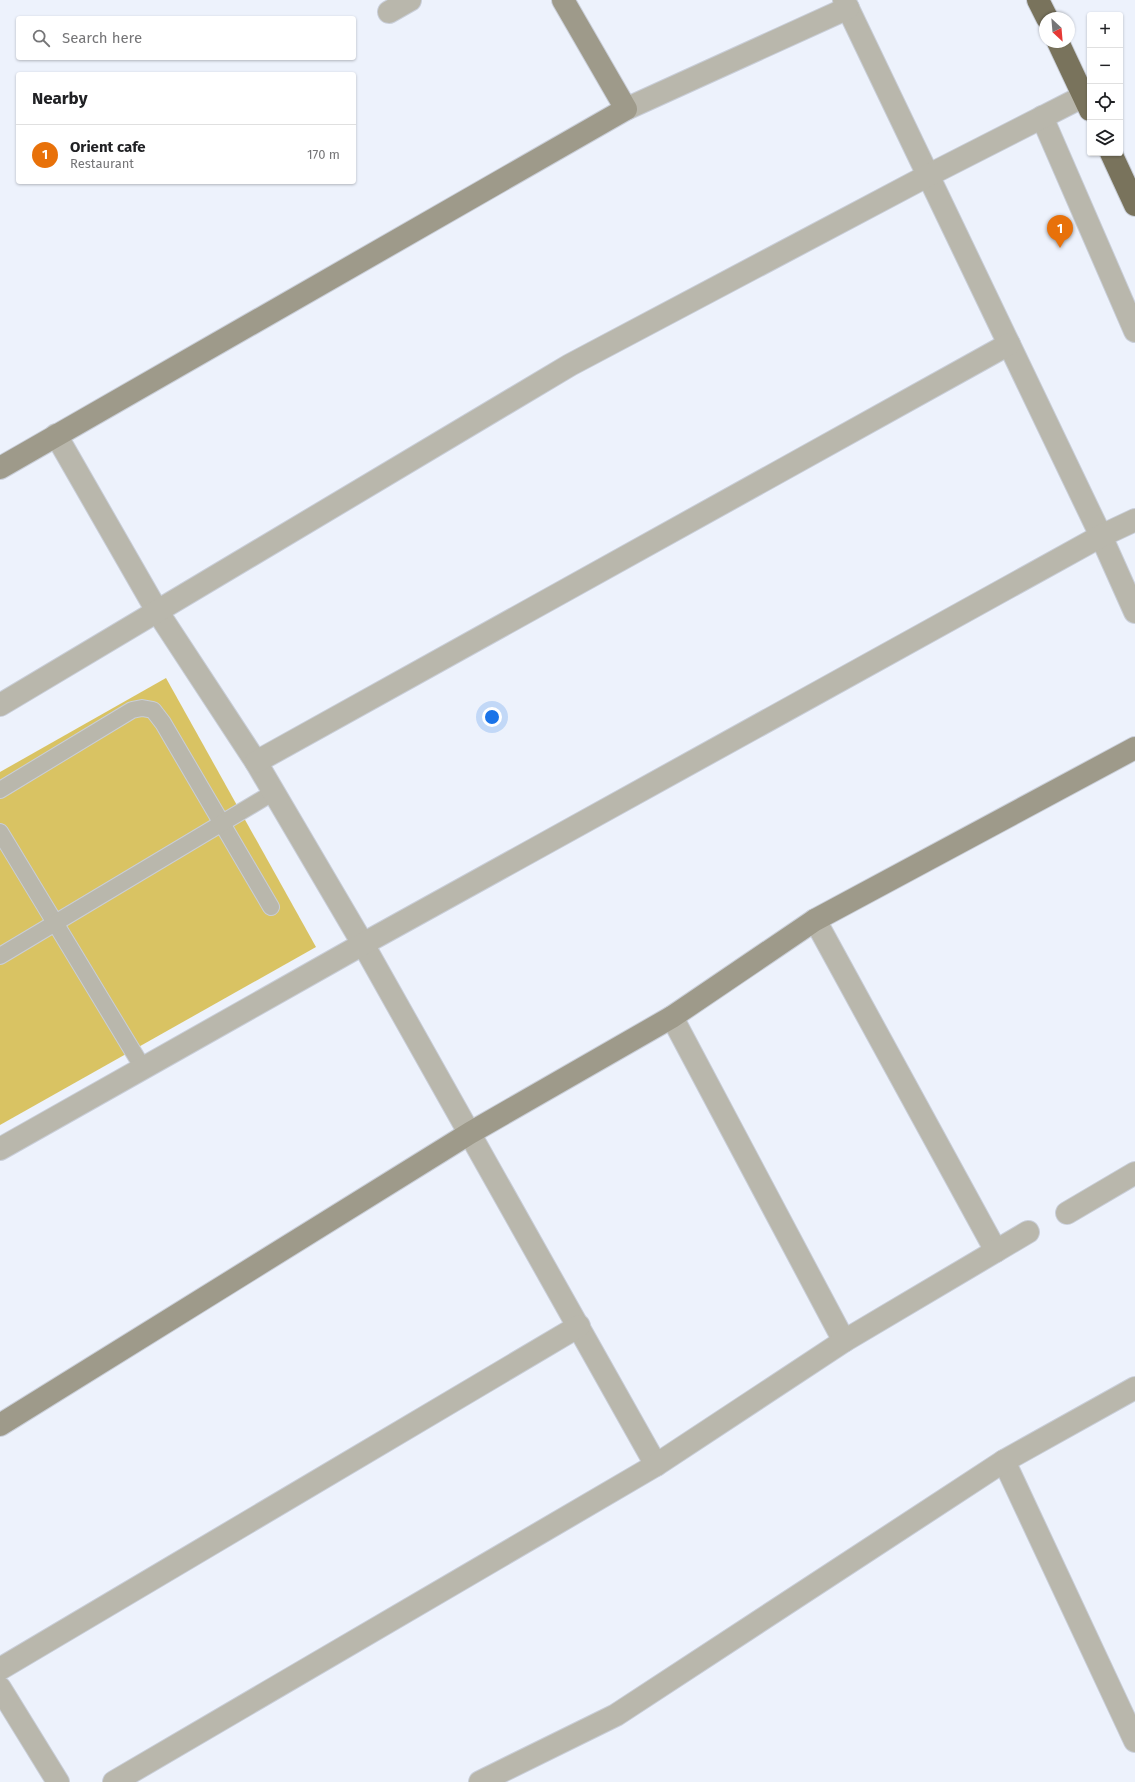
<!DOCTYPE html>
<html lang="en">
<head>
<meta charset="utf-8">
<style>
	body { margin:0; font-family:"Fira Sans",sans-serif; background:#f6f6f6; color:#202124 }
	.controls { position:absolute; right:12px; top:12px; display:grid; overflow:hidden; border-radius:4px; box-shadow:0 1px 3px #0004 }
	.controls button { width:36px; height:36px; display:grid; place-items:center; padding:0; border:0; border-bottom:1px solid #e0e0e0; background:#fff; color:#202124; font:20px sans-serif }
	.compass { position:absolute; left:1039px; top:12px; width:36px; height:36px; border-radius:50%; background:#fff; box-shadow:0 1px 3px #0004; rotate:154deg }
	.you { position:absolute; left:492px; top:717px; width:14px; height:14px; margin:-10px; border:3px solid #fff; border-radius:50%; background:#1a73e8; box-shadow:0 0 0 6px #1a73e833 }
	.badge { display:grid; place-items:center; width:26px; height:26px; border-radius:50%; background:#d93025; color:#fff; font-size:13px; font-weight:700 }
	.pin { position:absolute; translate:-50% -33px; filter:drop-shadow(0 1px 2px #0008) }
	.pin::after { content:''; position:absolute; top:21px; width:14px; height:12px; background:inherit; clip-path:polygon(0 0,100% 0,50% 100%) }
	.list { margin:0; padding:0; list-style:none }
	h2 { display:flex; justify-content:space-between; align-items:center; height:52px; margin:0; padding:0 16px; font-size:17px }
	h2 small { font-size:13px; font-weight:400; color:#757577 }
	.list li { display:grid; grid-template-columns:26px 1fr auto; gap:12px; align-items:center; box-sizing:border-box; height:60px; padding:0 16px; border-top:1px solid #e0e0e0 }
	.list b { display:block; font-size:15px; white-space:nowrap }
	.list p { margin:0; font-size:13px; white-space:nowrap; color:#757577 }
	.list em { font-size:13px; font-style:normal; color:#757577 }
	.icon { flex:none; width:22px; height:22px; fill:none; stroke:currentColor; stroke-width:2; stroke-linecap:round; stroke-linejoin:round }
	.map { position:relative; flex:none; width:1135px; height:1782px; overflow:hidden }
	.search { position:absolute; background:#fff; box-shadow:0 1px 3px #0004; left:16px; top:16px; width:340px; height:44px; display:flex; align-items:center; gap:10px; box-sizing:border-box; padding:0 14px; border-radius:4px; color:#757577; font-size:15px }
	.panel { position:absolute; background:#fff; box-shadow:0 1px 3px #0004; left:16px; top:72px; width:340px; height:112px; border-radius:4px }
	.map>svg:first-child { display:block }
	.green { fill:#d9c363 }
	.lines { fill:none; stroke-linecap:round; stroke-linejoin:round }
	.lane-casing { stroke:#c9ced8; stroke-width:18 }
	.street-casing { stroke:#c9ced8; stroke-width:24 }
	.secondary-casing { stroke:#c9ced8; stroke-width:24 }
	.highway-casing { stroke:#c9ced8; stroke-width:24 }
	.lane { stroke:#b9b7ac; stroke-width:16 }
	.street { stroke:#b9b7ac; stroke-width:22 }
	.secondary { stroke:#9e9a8a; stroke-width:22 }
	.highway { stroke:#79735c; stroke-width:22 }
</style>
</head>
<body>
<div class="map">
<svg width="1135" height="1782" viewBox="0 0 1135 1782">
	<rect width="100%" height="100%" fill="#edf2fc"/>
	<path class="green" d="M 166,678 L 316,947 L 0,1125 L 0,772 Z"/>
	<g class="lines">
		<defs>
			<g id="lane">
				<path d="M 0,790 L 132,710 L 142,708 L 153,710 L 163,723 L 271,907"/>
				<path d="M 0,832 L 140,1063"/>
				<path d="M 0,956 L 274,792"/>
			</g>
			<g id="street">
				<path d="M 844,0 L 1101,536 L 1135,612"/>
				<path d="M 389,12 L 410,0"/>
				<path d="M 626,109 L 848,8"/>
				<path d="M 1042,117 L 1135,331"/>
				<path d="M 56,435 L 157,611 L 256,762 L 363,944 L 656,1465"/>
				<path d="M 0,705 L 570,365 L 927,176 L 1084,96"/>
				<path d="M 256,762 L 1009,344"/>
				<path d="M 815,920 L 996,1251"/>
				<path d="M 672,1017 L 844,1341"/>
				<path d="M 0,1149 L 363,944 L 1101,536 L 1135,520"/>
				<path d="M 1067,1213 L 1135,1173"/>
				<path d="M 1004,1461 L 1135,1741"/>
				<path d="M 0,1669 L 579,1326"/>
				<path d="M 0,1688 L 58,1782"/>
				<path d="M 114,1782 L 656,1465 L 844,1341 L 1028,1232"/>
				<path d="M 480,1782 L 616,1715 L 1004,1461 L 1135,1388"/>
			</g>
			<g id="secondary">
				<path d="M 0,468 L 626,109 L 563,0"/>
				<path d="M 0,1425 L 470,1133 L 672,1017 L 815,920 L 1135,748"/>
			</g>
			<g id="highway">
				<path d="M 1038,0 L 1047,18"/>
				<path d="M 1058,42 L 1090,110"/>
				<path d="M 1111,153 L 1135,205"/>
			</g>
		</defs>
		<use href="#lane" class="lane-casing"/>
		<use href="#street" class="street-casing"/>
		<use href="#secondary" class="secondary-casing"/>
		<use href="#highway" class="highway-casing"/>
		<use href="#lane" class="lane"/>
		<use href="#street" class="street"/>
		<use href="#secondary" class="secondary"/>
		<use href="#highway" class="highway"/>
	</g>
</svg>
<div class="controls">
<button>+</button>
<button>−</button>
<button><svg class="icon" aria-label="locate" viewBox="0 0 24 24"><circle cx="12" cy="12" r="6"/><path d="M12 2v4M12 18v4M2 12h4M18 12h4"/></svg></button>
<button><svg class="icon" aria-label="layers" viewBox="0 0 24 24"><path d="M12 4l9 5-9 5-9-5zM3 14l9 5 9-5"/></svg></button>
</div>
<svg class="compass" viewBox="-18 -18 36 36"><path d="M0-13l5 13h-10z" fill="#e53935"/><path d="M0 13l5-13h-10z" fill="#757577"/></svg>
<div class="you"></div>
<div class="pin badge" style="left:1060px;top:248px;background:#e8710a">1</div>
<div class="search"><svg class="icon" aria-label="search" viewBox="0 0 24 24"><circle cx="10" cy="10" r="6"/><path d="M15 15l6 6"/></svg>Search here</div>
<section class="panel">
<h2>Nearby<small></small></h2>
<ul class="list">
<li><span class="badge" style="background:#e8710a">1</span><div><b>Orient cafe</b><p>Restaurant</p></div><em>170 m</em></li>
</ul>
</section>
</div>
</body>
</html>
